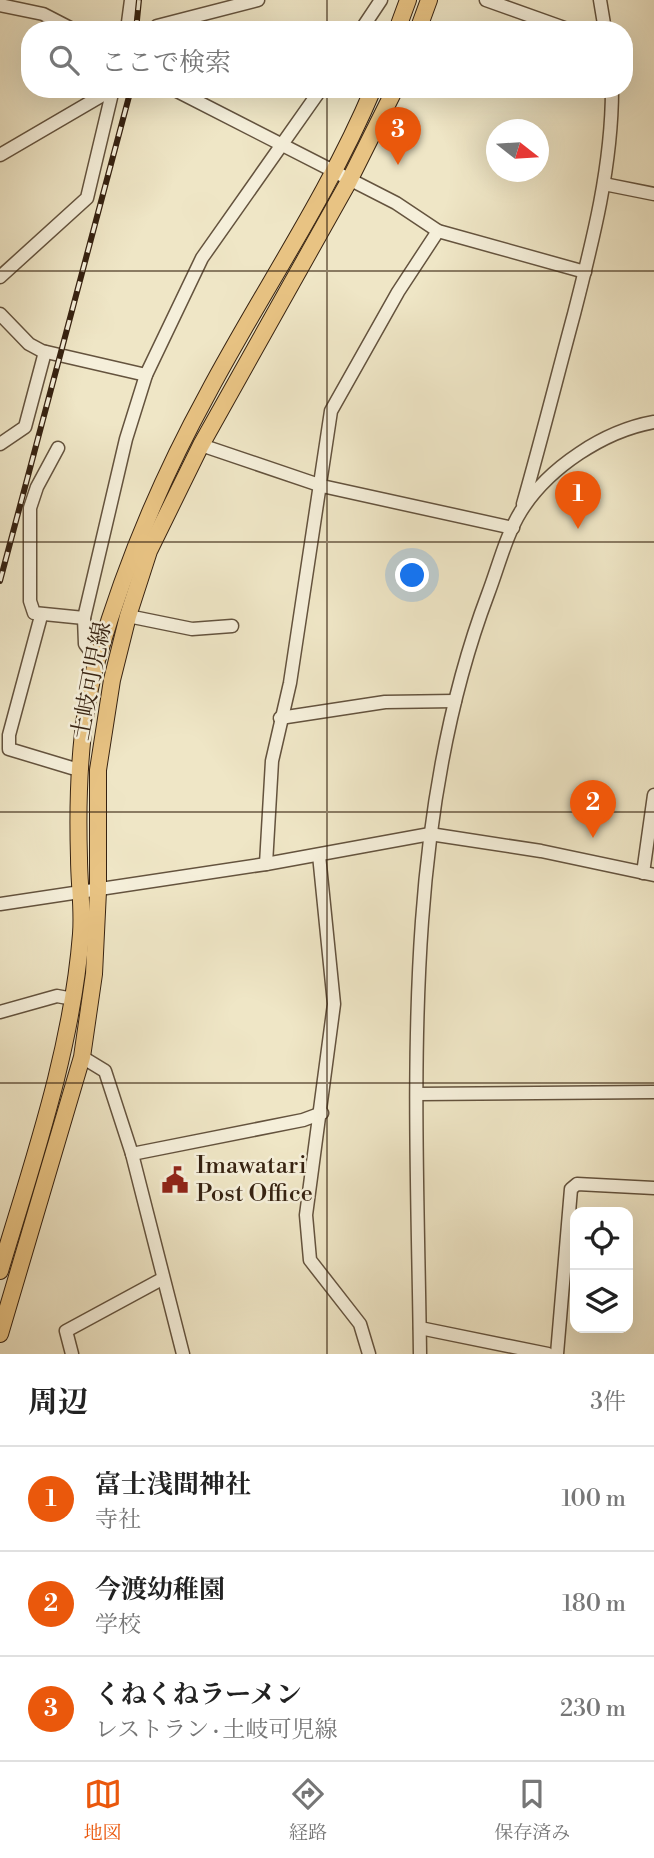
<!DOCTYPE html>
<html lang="ja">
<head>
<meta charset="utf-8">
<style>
	body { margin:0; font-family:"Libre Bodoni","Noto Serif JP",serif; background:#f6f6f6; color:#222 }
	.controls { position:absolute; right:21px; bottom:21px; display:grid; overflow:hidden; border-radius:14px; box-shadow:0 7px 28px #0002 }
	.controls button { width:63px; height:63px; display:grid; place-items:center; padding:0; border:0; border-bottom:2px solid #e0e0e0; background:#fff; color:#222; font:35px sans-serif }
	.compass { position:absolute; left:486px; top:119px; width:63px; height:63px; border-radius:50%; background:#fff; box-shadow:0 7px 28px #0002; rotate:107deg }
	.you { position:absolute; left:413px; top:576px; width:24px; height:24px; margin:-18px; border:5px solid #fff; border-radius:50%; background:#1a73e8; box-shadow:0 0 0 10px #1a73e833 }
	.badge { display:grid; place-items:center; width:46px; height:46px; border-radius:50%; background:#ea580c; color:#fff; font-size:23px; font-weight:700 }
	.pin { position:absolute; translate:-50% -58px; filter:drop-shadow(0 2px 4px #0008) }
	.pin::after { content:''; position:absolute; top:37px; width:24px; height:21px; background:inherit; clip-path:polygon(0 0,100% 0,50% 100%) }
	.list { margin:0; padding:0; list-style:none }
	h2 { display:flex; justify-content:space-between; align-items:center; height:91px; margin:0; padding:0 28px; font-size:30px }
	h2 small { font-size:23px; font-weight:400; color:#767676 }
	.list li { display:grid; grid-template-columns:46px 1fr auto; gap:21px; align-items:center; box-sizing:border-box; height:105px; padding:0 28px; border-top:2px solid #e0e0e0 }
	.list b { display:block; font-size:26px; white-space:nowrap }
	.list p { margin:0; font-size:23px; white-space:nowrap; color:#767676 }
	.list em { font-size:23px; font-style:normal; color:#767676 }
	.icon { flex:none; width:38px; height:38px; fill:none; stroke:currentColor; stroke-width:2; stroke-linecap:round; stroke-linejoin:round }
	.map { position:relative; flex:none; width:654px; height:1354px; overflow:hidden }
	.search { position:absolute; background:#fff; box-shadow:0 7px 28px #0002; left:21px; right:21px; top:21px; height:77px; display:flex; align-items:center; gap:18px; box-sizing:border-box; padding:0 24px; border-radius:28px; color:#767676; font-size:26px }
	.sheet { height:406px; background:#fff }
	nav { display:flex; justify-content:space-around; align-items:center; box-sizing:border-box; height:98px; border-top:2px solid #e0e0e0; background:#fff; font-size:19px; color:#767676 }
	nav a { display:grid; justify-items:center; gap:4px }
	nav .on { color:#ea580c }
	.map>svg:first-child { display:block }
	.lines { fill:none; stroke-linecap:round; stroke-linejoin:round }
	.minor-casing { stroke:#64533e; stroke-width:15 }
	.major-casing { stroke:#362211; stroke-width:18 }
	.minor { stroke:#f5efda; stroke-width:12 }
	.major { stroke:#e8c383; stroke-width:16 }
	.rail-casing { stroke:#362211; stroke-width:6 }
	.rail { stroke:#f5efda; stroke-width:3.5; stroke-dasharray:10; stroke-linecap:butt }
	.grid { fill:none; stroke:#362211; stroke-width:2; stroke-opacity:0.55 }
	.labels { text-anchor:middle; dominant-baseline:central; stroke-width:5; stroke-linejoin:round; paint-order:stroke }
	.street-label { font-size:24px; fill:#362211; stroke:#f5efda }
	.poi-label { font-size:24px; fill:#362211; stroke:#f5efda; text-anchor:start }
</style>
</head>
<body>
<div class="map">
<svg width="654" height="1354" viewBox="0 0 654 1354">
	<rect width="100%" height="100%" fill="#efe6c6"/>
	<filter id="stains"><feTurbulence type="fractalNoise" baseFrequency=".00286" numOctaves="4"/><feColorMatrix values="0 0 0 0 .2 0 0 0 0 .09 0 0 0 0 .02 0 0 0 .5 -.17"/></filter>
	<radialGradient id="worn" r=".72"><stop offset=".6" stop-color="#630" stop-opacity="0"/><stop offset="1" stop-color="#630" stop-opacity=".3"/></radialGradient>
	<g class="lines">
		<defs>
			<g id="minor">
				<path d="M 486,0 L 570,30"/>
				<path d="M 600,0 L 605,30"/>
				<path d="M 0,5 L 43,14 L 74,30"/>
				<path d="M 127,30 L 131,0"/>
				<path d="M 156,30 L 157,26 L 258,0"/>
				<path d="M 361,30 L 381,0"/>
				<path d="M 173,89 L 396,203 L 438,231 L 585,272"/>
				<path d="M 0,155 L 113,89"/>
				<path d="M 604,184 L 654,194"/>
				<path d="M 0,277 L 87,198 L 113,89"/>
				<path d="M 0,314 L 29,344 L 42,351 L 146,375"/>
				<path d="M 0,444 L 25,427 L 45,352"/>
				<path d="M 201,445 L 322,486 L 513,528"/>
				<path d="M 58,448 L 37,487 L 30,508 L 30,601 L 34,613 L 84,618"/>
				<path d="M 523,504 C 541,441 557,377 574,314 C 593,240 612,166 612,89"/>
				<path d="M 41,616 L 9,735 L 9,749 L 72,768 L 82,767"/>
				<path d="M 128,616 L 192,629 L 232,626"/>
				<path d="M 97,660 L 85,644 L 84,618 L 126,439 L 146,375 L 202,258 L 321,89"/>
				<path d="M 280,718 L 385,702 L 455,701"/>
				<path d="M 319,855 L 334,1004 L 306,1215 L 310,1260 L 360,1324 L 369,1354"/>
				<path d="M 266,864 L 272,761 L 290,683 L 331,411 L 398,292 L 438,231"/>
				<path d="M 643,873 L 654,795"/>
				<path d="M 0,904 L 266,864 L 430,834 L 541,851 L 654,875"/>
				<path d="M 0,1012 L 57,996 L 73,999"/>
				<path d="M 82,1057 L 105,1071 L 132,1154 L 183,1354"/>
				<path d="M 418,1094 L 654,1092"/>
				<path d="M 132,1154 L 303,1120 L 322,1113"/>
				<path d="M 420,1328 L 548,1354"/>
				<path d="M 72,1354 L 66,1331 L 162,1279"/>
				<path d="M 420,1354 C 417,1104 398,832 488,594 C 498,568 506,535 521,511 C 549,467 604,431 654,422"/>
				<path d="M 557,1354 L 571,1189 L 577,1184 L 654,1188"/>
			</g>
			<g id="major">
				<path d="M 397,30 L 408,0"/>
				<path d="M 418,30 L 429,0"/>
				<path d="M 0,1271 C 33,1161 72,1049 81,934 C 83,908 79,883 79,858 C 77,793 79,719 98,657 C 125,565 161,479 207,395 C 261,293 328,196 373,89"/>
				<path d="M 0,1334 L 82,1057 L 94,974 L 98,891 L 98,770 L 112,680 L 128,616 L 149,551 L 201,445 L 349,181 L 395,89"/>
			</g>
		</defs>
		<use href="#minor" class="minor-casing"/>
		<use href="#major" class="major-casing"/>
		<use href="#minor" class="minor"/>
		<use href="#major" class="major"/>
		<defs>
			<g id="rail">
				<path d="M 136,30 L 139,0"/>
				<path d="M 0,581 L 131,89"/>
			</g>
		</defs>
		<use href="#rail" class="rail-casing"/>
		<use href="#rail" class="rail"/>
	</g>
	<path class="grid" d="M 327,0 L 327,30M 327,89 L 327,1354M 0,271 L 654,271M 0,542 L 654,542M 0,812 L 654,812M 0,1083 L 654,1083"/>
	<defs>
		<symbol id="civic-bare" viewBox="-9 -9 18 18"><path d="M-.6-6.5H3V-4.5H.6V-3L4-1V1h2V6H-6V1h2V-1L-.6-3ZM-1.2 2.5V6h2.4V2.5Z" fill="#8f2418" stroke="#f5efda" stroke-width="2.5" paint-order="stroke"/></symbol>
	</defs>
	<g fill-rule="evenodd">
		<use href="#civic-bare" x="156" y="1161" width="38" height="38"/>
	</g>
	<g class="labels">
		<g class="street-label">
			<text transform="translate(92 681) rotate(-79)">土岐可児線</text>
		</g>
		<g class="poi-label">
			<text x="196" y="1166">Imawatari<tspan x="196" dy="28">Post Office</tspan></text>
		</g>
	</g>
	<rect width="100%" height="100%" filter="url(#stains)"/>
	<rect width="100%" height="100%" fill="url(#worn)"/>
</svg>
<div class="controls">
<button><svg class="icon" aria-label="locate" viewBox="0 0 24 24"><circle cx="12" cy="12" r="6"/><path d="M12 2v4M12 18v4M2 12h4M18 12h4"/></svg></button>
<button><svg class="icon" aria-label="layers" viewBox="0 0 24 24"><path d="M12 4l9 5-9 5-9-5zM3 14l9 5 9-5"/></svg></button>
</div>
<svg class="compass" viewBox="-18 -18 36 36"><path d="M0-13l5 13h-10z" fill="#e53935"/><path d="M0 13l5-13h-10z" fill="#767676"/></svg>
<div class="you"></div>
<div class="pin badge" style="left:578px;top:529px">1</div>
<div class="pin badge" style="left:593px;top:838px">2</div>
<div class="pin badge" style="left:398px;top:165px">3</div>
<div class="search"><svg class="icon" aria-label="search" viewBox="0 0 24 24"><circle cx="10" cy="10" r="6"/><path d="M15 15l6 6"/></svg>ここで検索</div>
</div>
<section class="sheet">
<h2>周辺<small>3件</small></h2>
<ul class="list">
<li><span class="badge">1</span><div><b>富士浅間神社</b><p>寺社</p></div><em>100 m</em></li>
<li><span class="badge">2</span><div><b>今渡幼稚園</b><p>学校</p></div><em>180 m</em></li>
<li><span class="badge">3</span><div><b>くねくねラーメン</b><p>レストラン · 土岐可児線</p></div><em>230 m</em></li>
</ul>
</section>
<nav>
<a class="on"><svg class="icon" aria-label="map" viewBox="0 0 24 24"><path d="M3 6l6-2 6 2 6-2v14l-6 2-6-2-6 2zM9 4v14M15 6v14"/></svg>地図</a>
<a><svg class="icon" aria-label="directions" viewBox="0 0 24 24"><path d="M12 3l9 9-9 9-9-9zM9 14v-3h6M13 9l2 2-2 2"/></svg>経路</a>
<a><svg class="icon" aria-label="saved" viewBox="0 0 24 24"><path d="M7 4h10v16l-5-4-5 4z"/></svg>保存済み</a>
</nav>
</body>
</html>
